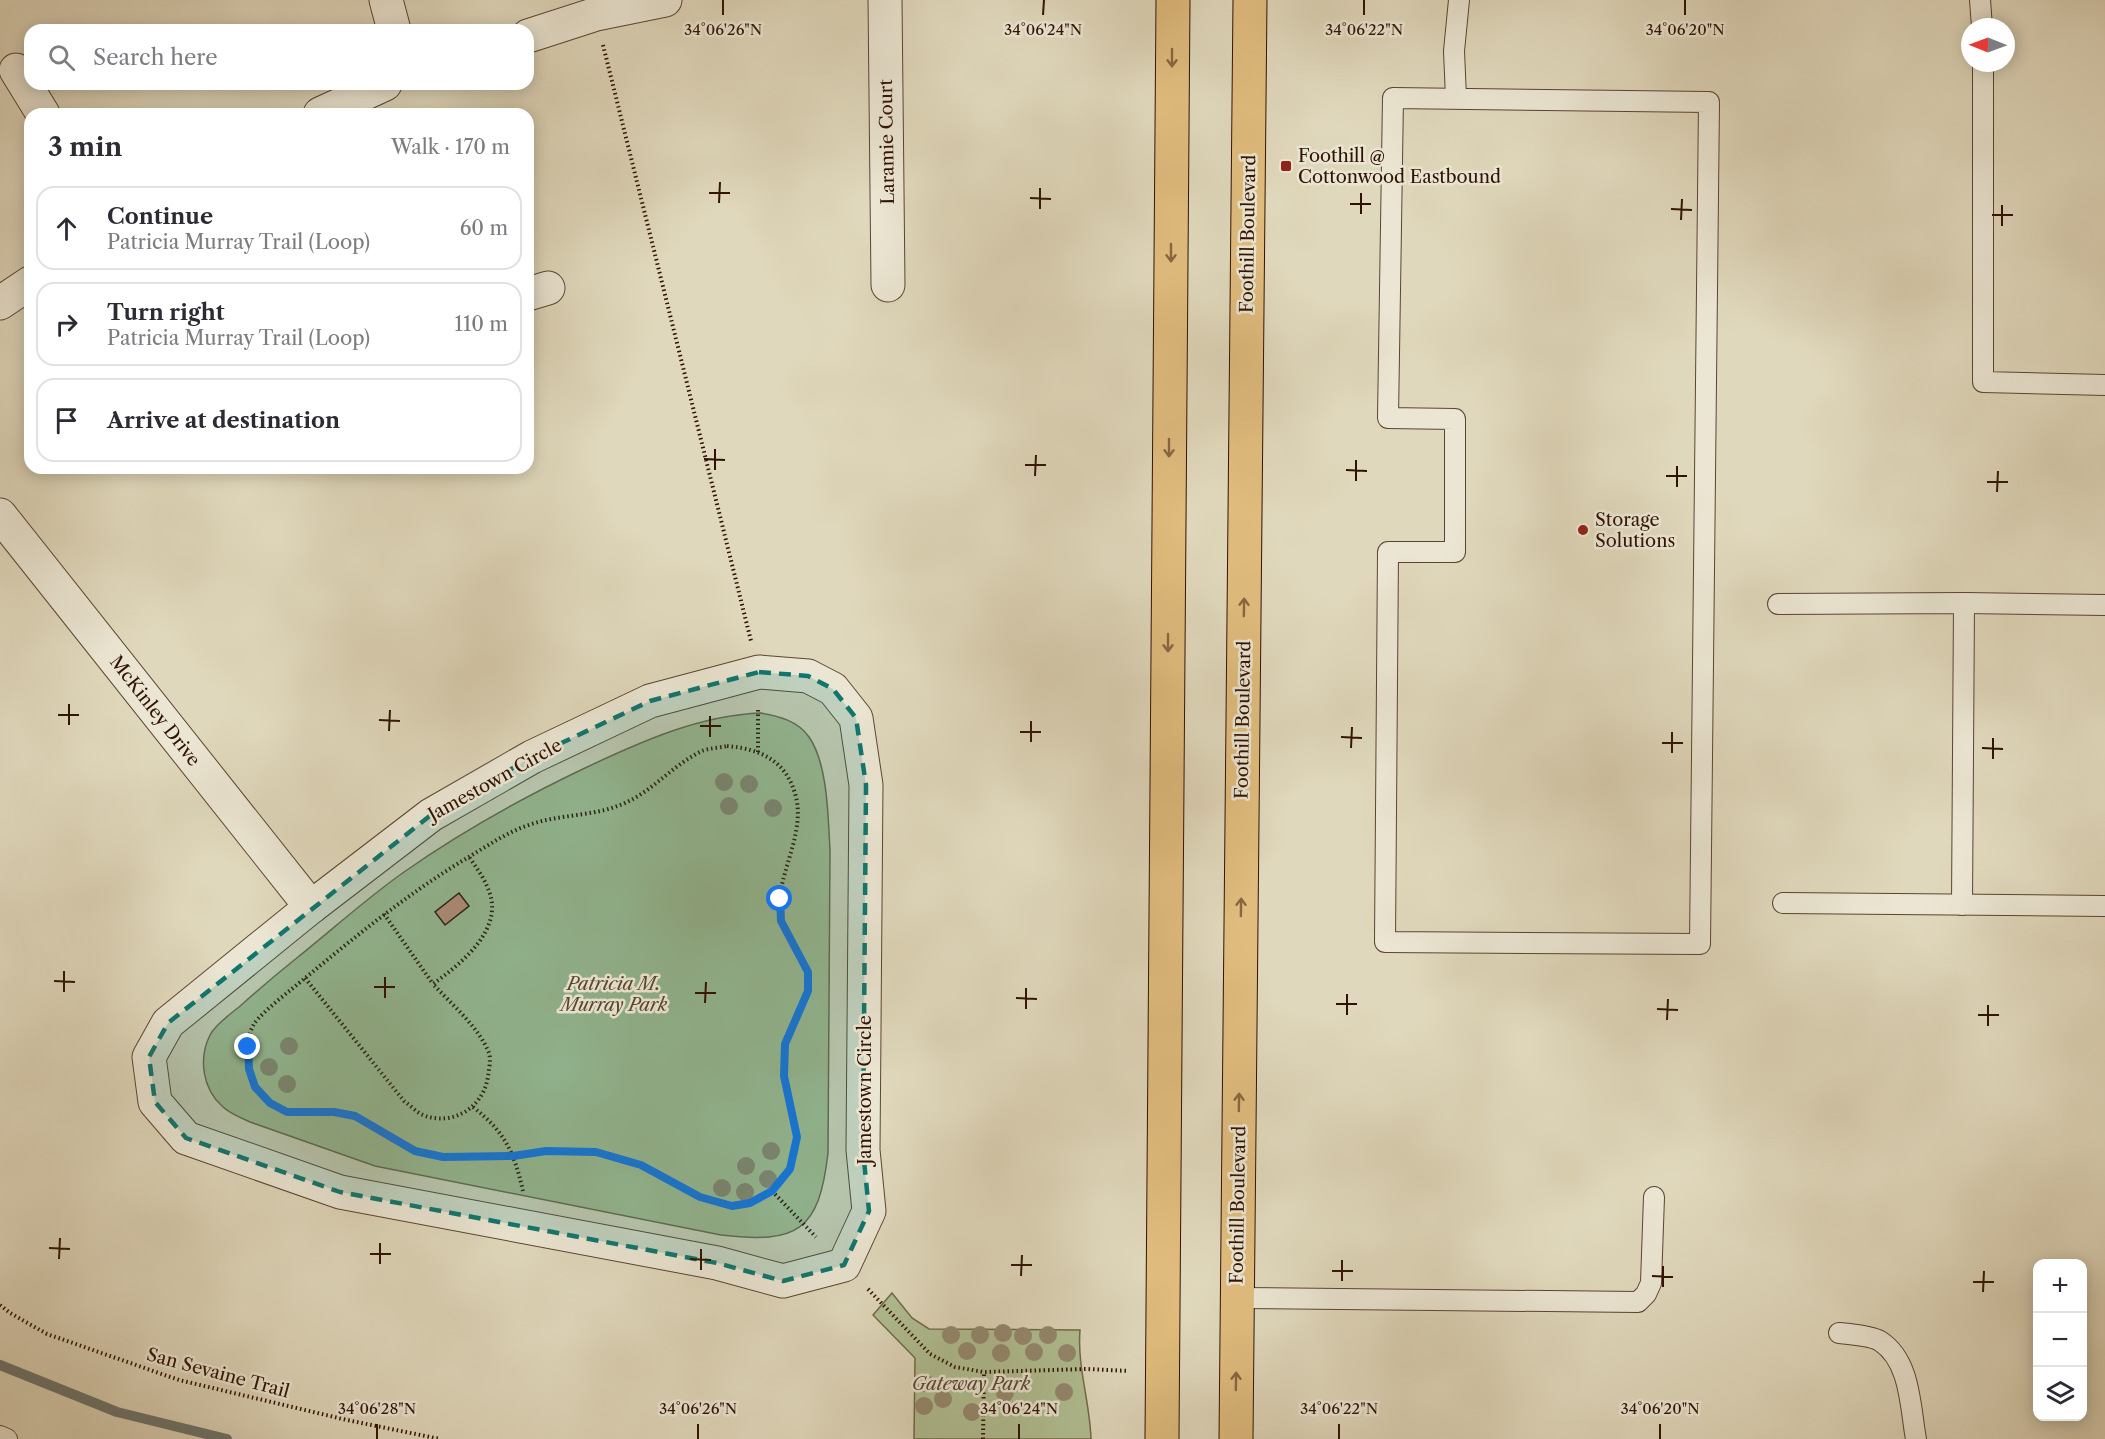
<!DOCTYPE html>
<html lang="en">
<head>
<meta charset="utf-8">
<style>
	body { margin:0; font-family:"Libre Caslon Text",serif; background:#f2f2f3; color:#2b2b33 }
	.controls { position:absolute; right:18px; bottom:18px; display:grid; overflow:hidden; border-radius:12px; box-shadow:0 3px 15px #0003 }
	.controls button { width:54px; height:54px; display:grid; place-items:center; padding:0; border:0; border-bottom:2px solid #e1e1e2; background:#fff; color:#2b2b33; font:30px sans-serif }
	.compass { position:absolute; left:1961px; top:18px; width:54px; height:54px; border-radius:50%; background:#fff; box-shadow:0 3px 15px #0003; rotate:271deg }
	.stop { position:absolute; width:18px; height:18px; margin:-14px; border:4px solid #1a73e8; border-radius:50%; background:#fff }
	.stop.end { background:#1a73e8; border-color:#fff; box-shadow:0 2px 6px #0008 }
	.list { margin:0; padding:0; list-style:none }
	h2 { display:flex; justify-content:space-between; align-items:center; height:78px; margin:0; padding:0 24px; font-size:26px }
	h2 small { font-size:20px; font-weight:400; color:#7c7c81 }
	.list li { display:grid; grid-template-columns:39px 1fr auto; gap:18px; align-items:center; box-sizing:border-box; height:84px; margin:0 12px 12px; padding:0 12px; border:2px solid #e1e1e2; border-radius:18px }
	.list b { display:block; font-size:22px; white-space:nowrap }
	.list p { margin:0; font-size:20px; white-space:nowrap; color:#7c7c81 }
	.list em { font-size:20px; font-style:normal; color:#7c7c81 }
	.icon { flex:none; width:33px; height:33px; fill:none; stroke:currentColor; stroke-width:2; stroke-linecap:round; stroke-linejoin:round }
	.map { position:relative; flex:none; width:2105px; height:1439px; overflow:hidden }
	.search { position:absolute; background:#fff; box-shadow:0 3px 15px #0003; left:24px; top:24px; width:510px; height:66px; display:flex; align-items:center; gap:15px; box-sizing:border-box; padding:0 21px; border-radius:18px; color:#7c7c81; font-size:22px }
	.panel { position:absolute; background:#fff; box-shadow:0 3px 15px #0003; left:24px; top:108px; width:510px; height:366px; border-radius:18px }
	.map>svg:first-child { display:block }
	.green { fill:#b0bf92; stroke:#70684b; stroke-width:1.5 }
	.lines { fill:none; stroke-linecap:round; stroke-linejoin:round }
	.stream { stroke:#6d766f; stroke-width:10 }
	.building { fill:#d28e75; stroke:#301204; stroke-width:1.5 }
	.lane-casing { stroke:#5c4432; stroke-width:22 }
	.street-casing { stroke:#5c4432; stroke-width:35 }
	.primary-casing { stroke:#301204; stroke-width:35 }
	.path { stroke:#301204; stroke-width:4; stroke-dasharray:1.5 3; stroke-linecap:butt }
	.lane { stroke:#ebe6d3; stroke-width:20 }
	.street { stroke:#ebe6d3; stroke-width:33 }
	.primary { stroke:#e0bc7e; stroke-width:33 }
	.tree { fill:#94886e }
	.oneway { stroke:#886741 }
	.route { stroke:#1a73e8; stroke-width:8 }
	.marked { fill:#0f766e; fill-opacity:0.2; stroke:#0f766e; stroke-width:4.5; stroke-dasharray:12 8; stroke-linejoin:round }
	.ticks { fill:none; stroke:#301204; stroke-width:2 }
	.poi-dot { fill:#8f2418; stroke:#ebe6d3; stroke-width:2 }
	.labels { text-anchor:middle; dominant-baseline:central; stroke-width:5; stroke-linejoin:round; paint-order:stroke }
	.street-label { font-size:18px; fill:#301204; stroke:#ebe6d3 }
	.poi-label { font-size:18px; fill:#301204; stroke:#ebe6d3; text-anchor:start }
	.park-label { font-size:18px; font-style:italic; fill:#56462f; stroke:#ebe6d3 }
	.ticks-label { font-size:15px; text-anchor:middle; fill:#301204; stroke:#ebe6d3; stroke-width:5; stroke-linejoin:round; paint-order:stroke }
</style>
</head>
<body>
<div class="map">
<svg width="2105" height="1439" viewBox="0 0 2105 1439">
	<rect width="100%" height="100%" fill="#e0d8bc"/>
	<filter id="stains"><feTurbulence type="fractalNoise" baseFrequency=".00333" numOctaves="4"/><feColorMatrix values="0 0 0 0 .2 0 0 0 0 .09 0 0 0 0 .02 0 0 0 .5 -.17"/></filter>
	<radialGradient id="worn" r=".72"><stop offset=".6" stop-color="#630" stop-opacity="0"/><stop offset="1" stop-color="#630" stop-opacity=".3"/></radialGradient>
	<g class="green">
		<path d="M 761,713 C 779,716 798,721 809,737 C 828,764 828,818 830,850 L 828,1153 C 819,1231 798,1244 721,1235 L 375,1166 L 250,1122 C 240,1117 230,1114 222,1106 C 203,1089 198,1059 210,1035 C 216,1024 229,1015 239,1007 C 258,990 278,973 298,957 C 333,929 367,898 404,872 C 461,832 522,798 585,768 C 640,742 700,715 761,713 Z"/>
		<path d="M 892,1293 L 912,1318 L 929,1329 L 1080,1330 C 1077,1367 1090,1402 1091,1439 L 914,1439 L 915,1358 L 873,1315 Z"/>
	</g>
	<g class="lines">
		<path class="stream" d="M 0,1365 L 117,1412 L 227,1439"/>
	</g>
	<path class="building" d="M 459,893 L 469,906 L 445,925 L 435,912 Z"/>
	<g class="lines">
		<defs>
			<g id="lane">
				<path d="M 1980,0 L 1982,27"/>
				<path d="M 1983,63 L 1983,382 L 2105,385"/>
				<path d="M 1393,98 L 1709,102 L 1700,944 L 1385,942 L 1388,552 L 1455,552 L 1455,419 L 1388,418 Z"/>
				<path d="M 1456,98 L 1454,51 L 1459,0"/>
				<path d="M 1964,603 L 2105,605"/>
				<path d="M 1778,604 L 1964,603 L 1962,905"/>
				<path d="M 1783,903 L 2105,906"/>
				<path d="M 1237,1298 L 1638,1302 L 1646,1294 L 1651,1283 L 1654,1197"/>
				<path d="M 1839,1333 C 1850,1334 1872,1336 1880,1341 C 1911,1361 1910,1407 1916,1439"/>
				<path d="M 0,1436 L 7,1439"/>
			</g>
			<g id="street">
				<path d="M 386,0 L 394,30"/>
				<path d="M 885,0 L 888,285"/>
				<path d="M 528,36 L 596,14 L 665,0"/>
				<path d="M 16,70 L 43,114"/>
				<path d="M 320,114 L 385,84"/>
				<path d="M 528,294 L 548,288"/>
				<path d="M 0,303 L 30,283"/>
				<path d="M 0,515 L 311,907"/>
				<path d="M 759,672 L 808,676 L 833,689 L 856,718 L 866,785 L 863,1150 L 869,1211 L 844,1265 L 783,1281 L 717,1263 L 340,1192 L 186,1138 L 155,1102 L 149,1057 L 168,1023 L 311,907 L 431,815 L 532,757 L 650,701 Z"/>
			</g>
			<g id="primary">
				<path d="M 1162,1439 L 1173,0"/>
				<path d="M 1236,1439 L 1250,0"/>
			</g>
		</defs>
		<use href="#lane" class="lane-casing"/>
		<use href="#street" class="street-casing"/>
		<use href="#primary" class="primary-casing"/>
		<g class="path">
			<path d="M 603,45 L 751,641"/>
			<path d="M 727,746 C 761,749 787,761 796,797 C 804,830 784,864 780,896 C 778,921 790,939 801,959 C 804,964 807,969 808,974 C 812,1000 789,1022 785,1046 C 784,1054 784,1063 784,1071 C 784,1094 797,1116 797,1137 C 798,1156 788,1178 774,1190 C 730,1227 683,1184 643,1166 C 628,1159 610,1154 594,1152 C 552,1147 510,1158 467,1158 C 451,1158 433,1157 417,1151 C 394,1143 374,1122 350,1116 C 324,1108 291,1120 269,1101 C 249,1085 241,1046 254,1024 C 262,1012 292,989 304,979 C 357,935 409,893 467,858 C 489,845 510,830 535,823 C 564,814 597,816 625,803 C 654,790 674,764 702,751 C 709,748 719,748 727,746 Z"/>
			<path d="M 758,752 L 758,707"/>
			<path d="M 384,914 L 433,984"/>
			<path d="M 305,978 L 404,1101 C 410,1105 416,1112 423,1115 C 453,1127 484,1107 488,1076 C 489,1069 491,1060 489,1053 C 478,1026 452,1005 433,984 C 459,965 502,932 490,894 C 486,881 477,868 469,857"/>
			<path d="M 473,1107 C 505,1132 514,1152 523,1191"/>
			<path d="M 772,1191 L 816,1237"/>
			<path d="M 868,1289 L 930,1354 L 955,1367 L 984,1372 L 1087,1369 L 1129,1371"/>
			<path d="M 0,1305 L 10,1313 L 47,1334 L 179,1380 L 347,1420 L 440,1439"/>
			<path d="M 983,1439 L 984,1372"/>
		</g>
		<use href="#lane" class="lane"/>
		<use href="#street" class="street"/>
		<use href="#primary" class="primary"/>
	</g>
	<g class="tree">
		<circle cx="724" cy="782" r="9"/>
		<circle cx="749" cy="784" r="9"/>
		<circle cx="729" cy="806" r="9"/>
		<circle cx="773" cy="808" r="9"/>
		<circle cx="289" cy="1046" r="9"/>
		<circle cx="269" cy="1067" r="9"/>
		<circle cx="287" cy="1084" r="9"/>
		<circle cx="771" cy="1151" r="9"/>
		<circle cx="746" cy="1166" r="9"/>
		<circle cx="768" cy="1179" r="9"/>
		<circle cx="722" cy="1188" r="9"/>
		<circle cx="745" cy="1192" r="9"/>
		<circle cx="1003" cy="1333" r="9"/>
		<circle cx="951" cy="1335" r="9"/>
		<circle cx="980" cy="1335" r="9"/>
		<circle cx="1048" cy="1335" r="9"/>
		<circle cx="1023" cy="1336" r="9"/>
		<circle cx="967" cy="1351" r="9"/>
		<circle cx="1034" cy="1352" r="9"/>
		<circle cx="1001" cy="1353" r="9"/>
		<circle cx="1067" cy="1353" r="9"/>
		<circle cx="925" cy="1383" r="9"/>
		<circle cx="1064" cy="1392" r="9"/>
		<circle cx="1005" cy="1393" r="9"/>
		<circle cx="943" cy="1399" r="9"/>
		<circle cx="924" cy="1406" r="9"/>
		<circle cx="972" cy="1412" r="9"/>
	</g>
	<defs><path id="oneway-shaft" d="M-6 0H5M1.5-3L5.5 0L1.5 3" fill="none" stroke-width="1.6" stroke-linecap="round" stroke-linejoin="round" transform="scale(1.5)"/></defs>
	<g class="oneway">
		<use href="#oneway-shaft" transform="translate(1172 58) rotate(90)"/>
		<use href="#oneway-shaft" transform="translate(1171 253) rotate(90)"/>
		<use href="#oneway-shaft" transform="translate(1169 448) rotate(90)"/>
		<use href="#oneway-shaft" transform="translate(1244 607) rotate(-89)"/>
		<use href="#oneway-shaft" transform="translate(1168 643) rotate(90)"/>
		<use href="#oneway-shaft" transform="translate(1241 907) rotate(-89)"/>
		<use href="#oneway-shaft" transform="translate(1239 1102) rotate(-89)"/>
		<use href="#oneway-shaft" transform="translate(1236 1381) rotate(-89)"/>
	</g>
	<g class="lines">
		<path class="route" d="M 248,1047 L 249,1069 L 255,1087 L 270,1103 L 287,1112 L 334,1112 L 355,1116 L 415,1151 L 443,1157 L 513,1156 L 546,1151 L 596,1152 L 641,1165 L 700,1197 L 732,1206 L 750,1203 L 772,1191 L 790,1169 L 797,1137 L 784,1076 L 785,1044 L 808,991 L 808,972 L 781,921 L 780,899"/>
	</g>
	<path class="marked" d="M 759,672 L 808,676 L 833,689 L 856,718 L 866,785 L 863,1150 L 869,1211 L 844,1265 L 783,1281 L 717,1263 L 340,1192 L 186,1138 L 155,1102 L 149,1057 L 168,1023 L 431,815 L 532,757 L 650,701 Z"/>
	<path class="ticks" d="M 723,15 L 723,0M 1043,15 L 1044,0M 1364,15 L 1364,0M 1685,15 L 1685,0M 709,193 L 730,193M 1030,198 L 1051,199M 719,203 L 720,182M 1350,204 L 1371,204M 1040,209 L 1040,188M 1671,209 L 1692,210M 1361,214 L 1361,193M 1992,215 L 2013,215M 1681,220 L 1682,199M 2002,226 L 2002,205M 704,459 L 725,460M 1025,465 L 1046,465M 715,470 L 715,449M 1346,470 L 1367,471M 1035,476 L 1036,455M 1666,476 L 1687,476M 1356,481 L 1356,460M 1987,482 L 2008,482M 1677,487 L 1677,466M 1997,492 L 1998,471M 58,715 L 79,715M 379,720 L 400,721M 69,725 L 69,704M 700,726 L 721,726M 389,731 L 390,710M 1020,732 L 1041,732M 710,737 L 710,716M 1341,737 L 1362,738M 1031,742 L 1031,721M 1662,743 L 1683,743M 1351,748 L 1352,727M 1982,748 L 2003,749M 1672,753 L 1672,732M 1993,759 L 1993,738M 54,981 L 75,982M 374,987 L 395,987M 64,992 L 64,971M 695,993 L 716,993M 385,998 L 385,977M 1016,998 L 1037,999M 705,1003 L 706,982M 1336,1004 L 1357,1004M 1026,1009 L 1026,988M 1657,1009 L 1678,1010M 1347,1015 L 1347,994M 1978,1015 L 1999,1015M 1667,1020 L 1668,999M 1988,1026 L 1988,1005M 49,1248 L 70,1249M 370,1254 L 391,1254M 59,1259 L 60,1238M 690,1259 L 711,1260M 380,1264 L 380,1243M 1011,1265 L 1032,1265M 701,1270 L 701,1249M 1332,1271 L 1353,1271M 1021,1276 L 1022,1255M 1652,1276 L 1673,1277M 1342,1281 L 1342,1260M 1973,1282 L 1994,1282M 1663,1287 L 1663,1266M 1983,1292 L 1984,1271M 377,1439 L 377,1424M 698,1439 L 698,1424M 1019,1439 L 1019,1424M 1339,1439 L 1339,1424M 1660,1439 L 1660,1424"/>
	<g class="poi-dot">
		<rect x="1280" y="160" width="12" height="12" rx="3"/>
		<circle cx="1583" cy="530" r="6"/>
	</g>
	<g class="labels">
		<g class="street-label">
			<text transform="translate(887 142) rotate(-91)">Laramie Court</text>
			<text transform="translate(1248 234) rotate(-89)">Foothill Boulevard</text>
			<text transform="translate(155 711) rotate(52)">McKinley Drive</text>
			<text transform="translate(1243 720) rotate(-89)">Foothill Boulevard</text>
			<text transform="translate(495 780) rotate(-29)">Jamestown Circle</text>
			<text transform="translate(865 1090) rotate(-90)">Jamestown Circle</text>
			<text transform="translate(1238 1205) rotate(-89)">Foothill Boulevard</text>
			<text transform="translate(218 1373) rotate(15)">San Sevaine Trail</text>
		</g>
		<g class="poi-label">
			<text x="1298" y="156">Foothill @<tspan x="1298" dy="21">Cottonwood Eastbound</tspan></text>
			<text x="1595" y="520">Storage<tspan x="1595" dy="21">Solutions</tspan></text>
		</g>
		<g class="park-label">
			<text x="614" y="984">Patricia M.<tspan x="614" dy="21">Murray Park</tspan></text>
			<text x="971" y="1384">Gateway Park</text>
		</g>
	</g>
	<g class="ticks-label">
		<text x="723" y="35">34°06'26"N</text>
		<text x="1043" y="35">34°06'24"N</text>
		<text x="1364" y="35">34°06'22"N</text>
		<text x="1685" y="35">34°06'20"N</text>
		<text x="377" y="1414">34°06'28"N</text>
		<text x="698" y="1414">34°06'26"N</text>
		<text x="1019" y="1414">34°06'24"N</text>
		<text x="1339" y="1414">34°06'22"N</text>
		<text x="1660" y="1414">34°06'20"N</text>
	</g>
	<rect width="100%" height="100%" filter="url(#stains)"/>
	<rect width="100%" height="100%" fill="url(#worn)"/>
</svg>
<div class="controls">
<button>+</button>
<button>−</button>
<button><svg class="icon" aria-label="layers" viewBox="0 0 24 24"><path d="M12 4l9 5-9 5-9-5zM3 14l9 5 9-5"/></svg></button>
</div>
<svg class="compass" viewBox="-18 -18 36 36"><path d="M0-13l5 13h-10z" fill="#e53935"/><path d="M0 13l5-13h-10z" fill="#7c7c81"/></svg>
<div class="stop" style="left:780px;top:899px"></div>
<div class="stop end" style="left:248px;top:1047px"></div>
<div class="search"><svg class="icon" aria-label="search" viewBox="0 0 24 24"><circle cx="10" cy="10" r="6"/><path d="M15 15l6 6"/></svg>Search here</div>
<section class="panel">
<h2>3 min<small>Walk · 170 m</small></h2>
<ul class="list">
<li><svg class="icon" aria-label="ahead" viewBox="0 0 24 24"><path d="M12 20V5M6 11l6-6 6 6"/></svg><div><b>Continue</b><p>Patricia Murray Trail (Loop)</p></div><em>60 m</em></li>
<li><svg class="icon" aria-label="right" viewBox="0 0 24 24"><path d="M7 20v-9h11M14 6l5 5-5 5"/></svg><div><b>Turn right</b><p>Patricia Murray Trail (Loop)</p></div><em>110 m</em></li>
<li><svg class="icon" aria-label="arrive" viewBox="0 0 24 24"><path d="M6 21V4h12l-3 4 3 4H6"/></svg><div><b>Arrive at destination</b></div></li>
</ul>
</section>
</div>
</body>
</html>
